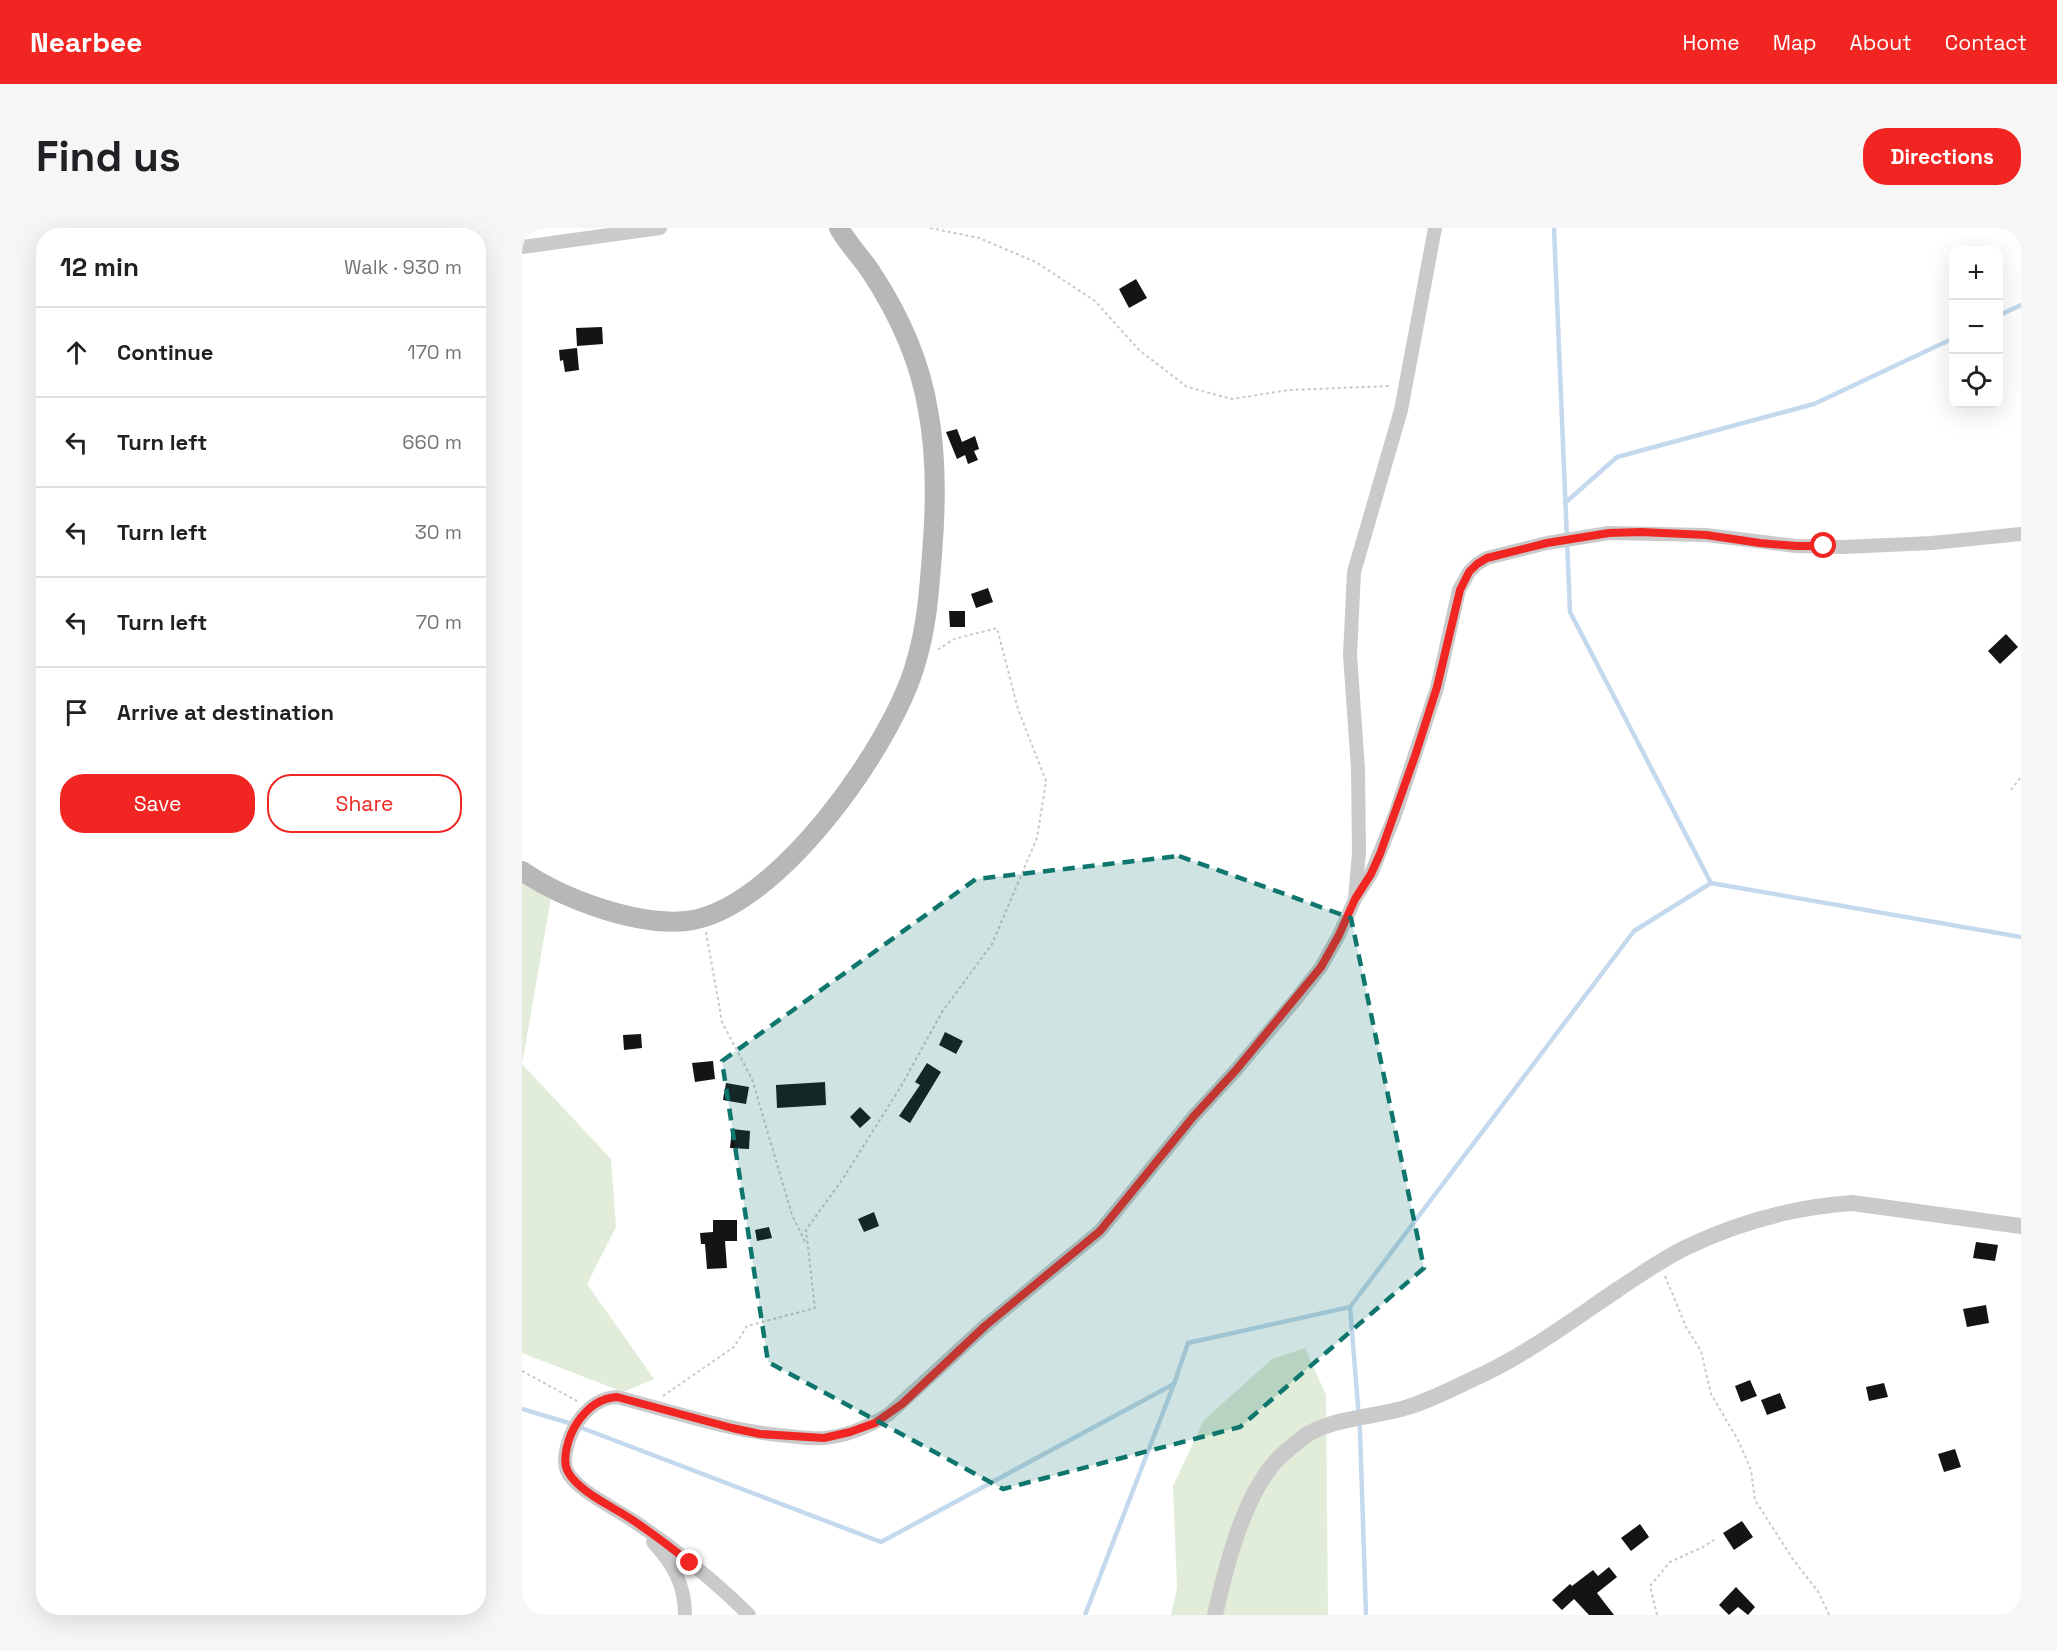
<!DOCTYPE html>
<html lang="en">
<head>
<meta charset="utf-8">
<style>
	body { margin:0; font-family:"Space Grotesk",sans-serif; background:#f6f6f6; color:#202124 }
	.controls { position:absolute; right:18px; top:18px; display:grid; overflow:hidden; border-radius:12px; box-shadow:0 6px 24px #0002 }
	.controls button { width:54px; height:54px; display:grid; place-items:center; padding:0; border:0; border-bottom:2px solid #e0e0e0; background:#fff; color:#202124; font:30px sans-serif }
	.stop { position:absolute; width:18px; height:18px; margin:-14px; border:4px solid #f12622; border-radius:50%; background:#fff }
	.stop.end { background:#f12622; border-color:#fff; box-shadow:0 2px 6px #0008 }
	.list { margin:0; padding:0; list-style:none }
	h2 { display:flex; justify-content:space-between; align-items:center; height:78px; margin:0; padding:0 24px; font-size:26px }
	h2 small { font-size:20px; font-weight:400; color:#757577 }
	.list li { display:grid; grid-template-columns:39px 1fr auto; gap:18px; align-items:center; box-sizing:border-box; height:90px; padding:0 24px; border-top:2px solid #e0e0e0 }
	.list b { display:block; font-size:22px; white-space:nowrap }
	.list em { font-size:20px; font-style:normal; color:#757577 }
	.actions { display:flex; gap:12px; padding:18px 24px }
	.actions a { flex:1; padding:14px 0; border:2px solid #f12622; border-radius:24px; text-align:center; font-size:21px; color:#f12622 }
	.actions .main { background:#f12622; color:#fff }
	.icon { flex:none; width:33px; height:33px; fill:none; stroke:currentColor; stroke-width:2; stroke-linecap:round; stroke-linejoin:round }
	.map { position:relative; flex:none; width:1499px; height:1387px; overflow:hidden; border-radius:24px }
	header { display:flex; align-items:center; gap:36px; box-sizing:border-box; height:84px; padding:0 30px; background:#f12622; color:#fff }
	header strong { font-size:28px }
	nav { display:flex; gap:33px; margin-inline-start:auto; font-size:21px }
	.intro { display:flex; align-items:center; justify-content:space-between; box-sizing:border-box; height:144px; padding:0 36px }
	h1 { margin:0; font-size:42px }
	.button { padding:15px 27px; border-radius:24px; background:#f12622; color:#fff; font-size:21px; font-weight:700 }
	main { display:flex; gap:36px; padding:0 36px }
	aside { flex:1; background:#fff; border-radius:24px; box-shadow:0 6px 24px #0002 }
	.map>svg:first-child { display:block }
	.green { fill:#e1ecd9 }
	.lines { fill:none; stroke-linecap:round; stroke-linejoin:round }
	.stream { stroke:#c4d9ed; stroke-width:4.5 }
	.building { fill:#141414 }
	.path { stroke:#cacaca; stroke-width:2; stroke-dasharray:3 3; stroke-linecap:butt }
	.minor { stroke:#cacaca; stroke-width:14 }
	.tertiary { stroke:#cacaca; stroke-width:16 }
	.secondary { stroke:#b7b7b7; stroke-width:20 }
	.route { stroke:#f12622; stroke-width:8 }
	.marked { fill:#0f766e; fill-opacity:0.2; stroke:#0f766e; stroke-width:4.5; stroke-dasharray:12 8; stroke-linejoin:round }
</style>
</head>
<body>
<header>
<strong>Nearbee</strong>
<nav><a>Home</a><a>Map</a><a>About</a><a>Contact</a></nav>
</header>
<div class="intro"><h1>Find us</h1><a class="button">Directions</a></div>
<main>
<aside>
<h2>12 min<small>Walk · 930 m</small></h2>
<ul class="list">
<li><svg class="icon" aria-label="ahead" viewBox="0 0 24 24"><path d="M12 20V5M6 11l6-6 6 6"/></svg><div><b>Continue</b></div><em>170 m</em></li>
<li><svg class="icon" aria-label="left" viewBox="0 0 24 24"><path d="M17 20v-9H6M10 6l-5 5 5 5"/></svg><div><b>Turn left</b></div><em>660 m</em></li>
<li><svg class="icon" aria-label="left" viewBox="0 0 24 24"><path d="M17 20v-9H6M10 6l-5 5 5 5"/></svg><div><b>Turn left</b></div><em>30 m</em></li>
<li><svg class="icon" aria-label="left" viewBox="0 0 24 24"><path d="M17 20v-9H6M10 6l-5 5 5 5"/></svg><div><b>Turn left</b></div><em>70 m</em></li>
<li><svg class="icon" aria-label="arrive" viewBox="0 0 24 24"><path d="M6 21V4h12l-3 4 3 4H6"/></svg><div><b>Arrive at destination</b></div></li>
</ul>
<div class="actions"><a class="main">Save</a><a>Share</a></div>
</aside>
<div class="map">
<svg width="1499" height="1387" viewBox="0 0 1499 1387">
	<rect width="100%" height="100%" fill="#fff"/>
	<g class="green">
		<path d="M 0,648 L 29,670 L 0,836 L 89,931 L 94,999 L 65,1056 L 132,1151 L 101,1164 L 0,1125 Z"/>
		<path d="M 783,1120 L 804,1167 L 806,1387 L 649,1387 L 655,1360 L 651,1258 L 682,1192 L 750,1131 Z"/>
	</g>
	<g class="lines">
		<g class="stream">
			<path d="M 1032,0 L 1048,384 L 1189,655"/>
			<path d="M 1476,88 L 1499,77"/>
			<path d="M 1043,275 L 1095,229 L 1292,176 L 1432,110"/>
			<path d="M 828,1079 L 838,1203 L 844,1387"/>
			<path d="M 0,1181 L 47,1195"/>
			<path d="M 60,1200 L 359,1314 L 650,1157"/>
			<path d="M 563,1387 L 652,1156 L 666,1115 L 828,1079 L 1112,703 L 1189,655 L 1499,709"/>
		</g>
	</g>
	<g class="building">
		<path d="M 614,51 L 625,70 L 607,80 L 597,61 Z"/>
		<path d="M 80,99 L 81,116 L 55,118 L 54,100 Z"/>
		<path d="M 55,120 L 57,142 L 43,144 L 41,132 L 38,133 L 37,122 Z"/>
		<path d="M 435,201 L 440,214 L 453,208 L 457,221 L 452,223 L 456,232 L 446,236 L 443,227 L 435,231 L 424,204 Z"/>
		<path d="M 466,360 L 471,374 L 454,380 L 449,366 Z"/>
		<path d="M 427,383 L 443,383 L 443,399 L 428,399 Z"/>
		<path d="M 1484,406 L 1496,419 L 1478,436 L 1466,423 Z"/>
		<path d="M 423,804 L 441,813 L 434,826 L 417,817 Z"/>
		<path d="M 119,806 L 120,820 L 102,822 L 101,807 Z"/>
		<path d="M 191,833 L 193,851 L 173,854 L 170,835 Z"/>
		<path d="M 405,835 L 419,844 L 388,895 L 377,888 L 398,857 L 393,854 Z"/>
		<path d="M 303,854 L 304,877 L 255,880 L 254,857 Z"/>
		<path d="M 204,855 L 227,859 L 224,876 L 201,872 Z"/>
		<path d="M 338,879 L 349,890 L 338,900 L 328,889 Z"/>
		<path d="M 210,901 L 228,903 L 227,921 L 208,920 Z"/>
		<path d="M 352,984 L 357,998 L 342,1004 L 336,991 Z"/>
		<path d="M 191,992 L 215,992 L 215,1013 L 203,1013 L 205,1040 L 185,1041 L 183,1016 L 179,1016 L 178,1005 L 191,1004 Z"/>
		<path d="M 247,999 L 250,1010 L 235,1013 L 233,1002 Z"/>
		<path d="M 1454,1014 L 1476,1017 L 1473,1033 L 1451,1030 Z"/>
		<path d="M 1464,1077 L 1467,1095 L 1445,1099 L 1441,1081 Z"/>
		<path d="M 1228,1152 L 1235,1168 L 1219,1174 L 1213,1158 Z"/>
		<path d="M 1362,1155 L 1366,1169 L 1347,1173 L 1344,1159 Z"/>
		<path d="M 1258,1165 L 1264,1180 L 1245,1187 L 1239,1172 Z"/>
		<path d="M 1433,1221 L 1439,1239 L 1422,1244 L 1416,1226 Z"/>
		<path d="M 1220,1293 L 1231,1309 L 1212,1322 L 1201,1305 Z"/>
		<path d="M 1118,1296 L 1127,1309 L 1109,1323 L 1099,1310 Z"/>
		<path d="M 1087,1339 L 1095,1349 L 1075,1365 L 1092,1387 L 1067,1387 L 1052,1371 L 1040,1382 L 1030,1372 L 1048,1356 L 1050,1358 L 1071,1342 L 1076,1348 Z"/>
		<path d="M 1214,1359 L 1233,1379 L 1226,1387 L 1216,1379 L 1207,1387 L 1197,1377 Z"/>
	</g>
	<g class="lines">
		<g class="path">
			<path d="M 408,0 L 457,10 L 514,34 L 573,73 L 617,122 L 665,159 L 710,171 L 767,162 L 869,158"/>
			<path d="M 1489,562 L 1499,549"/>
			<path d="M 184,704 L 200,794 L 230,851 L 270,987 L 284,1016"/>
			<path d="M 1143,1048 L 1164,1099 L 1179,1123 L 1189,1166 L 1216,1212 L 1229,1242 L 1233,1272 L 1270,1330 L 1297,1365 L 1307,1387"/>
			<path d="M 0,1143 L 55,1173"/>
			<path d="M 141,1168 L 212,1119 L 225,1098 L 293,1080 L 284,1002 L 320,952 L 378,860 L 420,784 L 470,716 L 515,610 L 524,553 L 496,481 L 475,400 L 432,411 L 414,423"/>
			<path d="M 1135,1387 L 1128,1358 L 1148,1334 L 1181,1319 L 1195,1310"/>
		</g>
		<g class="minor">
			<path d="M 0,19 L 138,0"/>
			<path d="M 834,669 L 849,646 L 873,587 L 915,460 L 937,362 L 947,344 L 955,336 L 965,330 L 1025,315 L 1087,305 L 1184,307 L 1274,318 L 1322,319 L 1410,315 L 1499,306"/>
			<path d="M 131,1314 C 151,1336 163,1356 163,1387"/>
			<path d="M 227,1387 C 204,1364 177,1341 151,1321 C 138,1311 124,1301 110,1292 C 91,1279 55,1263 45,1243 C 39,1230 48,1206 55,1195 C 65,1180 77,1170 95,1169 C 152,1184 207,1203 266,1208 C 277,1209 291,1211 302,1210 C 325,1208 348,1198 367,1186 L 463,1098 L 578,1003 L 671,889 L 714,842 L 775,770 L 799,739 L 817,707 L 833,671 L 837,624 L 836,541 L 828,427 L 832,344 L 879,182 L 913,0"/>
		</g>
		<path class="tertiary" d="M 693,1387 C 704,1338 723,1260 761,1226 C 769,1219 777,1212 786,1206 C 815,1189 855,1189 886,1179 C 909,1172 932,1160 953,1150 C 1004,1127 1049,1093 1095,1062 C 1118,1047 1140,1031 1165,1019 C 1217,994 1272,979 1330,975 L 1499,998"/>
		<path class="secondary" d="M 0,643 C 41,671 114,698 164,693 C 254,684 372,515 394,434 C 405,397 407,364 410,326 C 414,278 415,229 406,182 C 398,133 376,85 349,44 C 339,29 326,16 317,0"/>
	</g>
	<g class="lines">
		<path class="route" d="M 168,1335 C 150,1320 131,1306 112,1293 C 92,1279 58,1265 46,1244 C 39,1231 47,1207 55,1195 C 65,1180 77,1170 95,1169 L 210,1200 L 238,1206 L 302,1210 L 328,1204 L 353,1195 L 380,1176 L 463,1098 L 578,1003 L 671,889 L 714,842 L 799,739 L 817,707 L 833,671 L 849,646 L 858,626 L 893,528 L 915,459 L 938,362 L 947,344 L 955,336 L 965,330 L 1025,315 L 1087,305 L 1119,304 L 1184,307 L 1238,315 L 1274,318 L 1302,318"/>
	</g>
	<path class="marked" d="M 657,628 L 829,690 L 902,1040 L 718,1199 L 481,1261 L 246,1134 L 200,833 L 454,651 Z"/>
</svg>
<div class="controls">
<button>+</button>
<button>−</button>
<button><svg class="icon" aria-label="locate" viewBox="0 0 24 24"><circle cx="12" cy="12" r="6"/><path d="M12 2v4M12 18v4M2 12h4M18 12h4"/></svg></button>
</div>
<div class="stop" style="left:1302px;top:318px"></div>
<div class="stop end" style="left:168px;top:1335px"></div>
</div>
</main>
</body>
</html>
